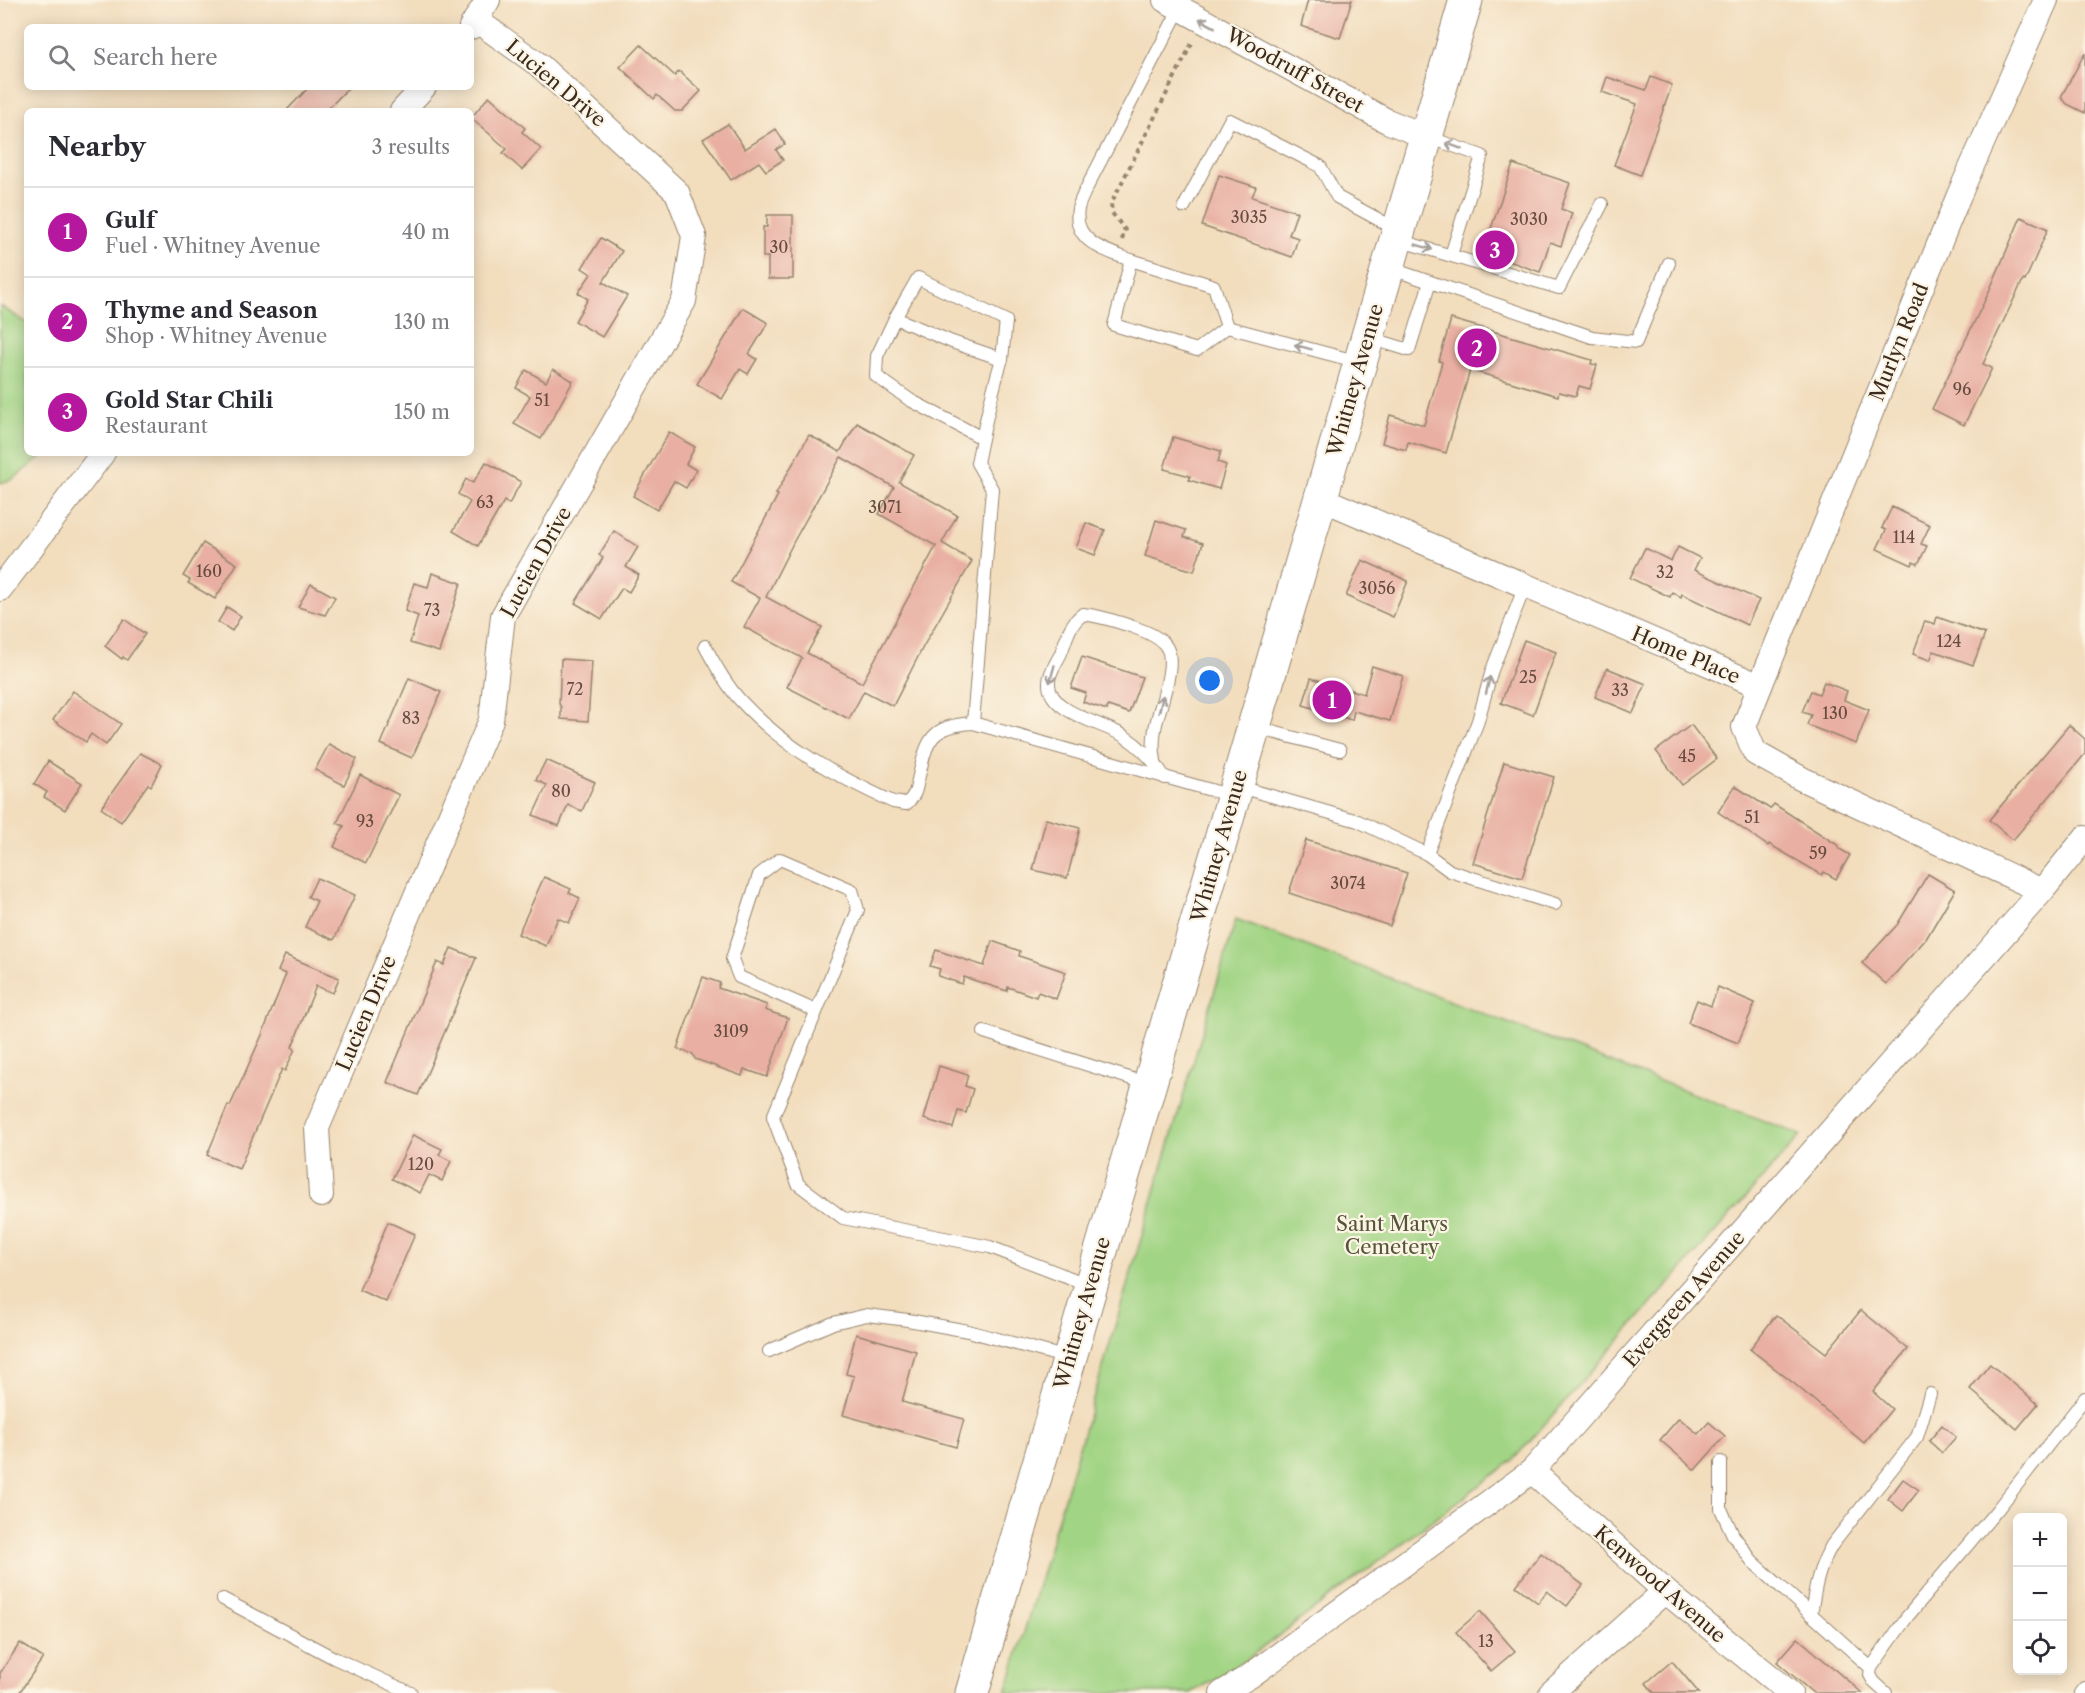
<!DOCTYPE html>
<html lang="en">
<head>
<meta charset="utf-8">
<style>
	body { margin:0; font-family:"Libre Caslon Text",serif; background:#f7f7f7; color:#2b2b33 }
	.controls { position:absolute; right:18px; bottom:18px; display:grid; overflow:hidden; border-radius:9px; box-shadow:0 3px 15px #0003 }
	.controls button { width:54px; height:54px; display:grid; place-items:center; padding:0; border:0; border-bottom:2px solid #e1e1e2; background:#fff; color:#2b2b33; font:30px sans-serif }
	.you { position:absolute; left:1210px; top:681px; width:21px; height:21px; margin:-15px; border:4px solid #fff; border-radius:50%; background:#1a73e8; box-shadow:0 0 0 9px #1a73e833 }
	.badge { display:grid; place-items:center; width:39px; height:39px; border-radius:50%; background:#b5179e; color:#fff; font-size:20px; font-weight:700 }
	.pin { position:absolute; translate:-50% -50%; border:3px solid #fff; box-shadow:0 2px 6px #0006 }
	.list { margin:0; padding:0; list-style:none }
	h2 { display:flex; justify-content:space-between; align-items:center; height:78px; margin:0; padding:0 24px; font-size:26px }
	h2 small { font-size:20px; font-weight:400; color:#7c7c81 }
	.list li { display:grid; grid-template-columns:39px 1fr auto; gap:18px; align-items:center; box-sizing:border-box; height:90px; padding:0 24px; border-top:2px solid #e1e1e2 }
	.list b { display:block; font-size:22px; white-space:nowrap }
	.list p { margin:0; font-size:20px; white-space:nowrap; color:#7c7c81 }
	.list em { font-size:20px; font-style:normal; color:#7c7c81 }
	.icon { flex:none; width:33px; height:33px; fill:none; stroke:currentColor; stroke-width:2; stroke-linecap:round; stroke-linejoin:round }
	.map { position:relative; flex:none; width:2085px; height:1693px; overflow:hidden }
	.search { position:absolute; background:#fff; box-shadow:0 3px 15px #0003; left:24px; top:24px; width:450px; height:66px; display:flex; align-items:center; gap:15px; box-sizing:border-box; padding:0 21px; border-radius:9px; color:#7c7c81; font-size:22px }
	.panel { position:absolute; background:#fff; box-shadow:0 3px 15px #0003; left:24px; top:108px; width:450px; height:348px; border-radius:9px }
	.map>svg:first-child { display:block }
	.green { fill:#a1d484; stroke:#6e7f51; stroke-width:1.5 }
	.building { fill:#e8afa2; fill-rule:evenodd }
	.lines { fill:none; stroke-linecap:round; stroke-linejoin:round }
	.service-casing { stroke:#96846e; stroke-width:14 }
	.minor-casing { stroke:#96846e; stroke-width:26 }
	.trunk-casing { stroke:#96846e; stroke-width:35 }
	.path { stroke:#96846e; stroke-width:4; stroke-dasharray:4.5 4.5; stroke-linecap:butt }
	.service { stroke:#fff; stroke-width:12 }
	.minor { stroke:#fff; stroke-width:24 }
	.trunk { stroke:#fff; stroke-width:33 }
	.oneway { stroke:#a79f9a }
	.labels { text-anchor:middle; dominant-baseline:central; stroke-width:4.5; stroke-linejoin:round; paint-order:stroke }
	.number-label { font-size:16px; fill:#664b3f }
	.street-label { font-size:20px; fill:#3b2a1e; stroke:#fcf5e5 }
	.park-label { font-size:20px; fill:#545438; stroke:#fcf5e5 }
</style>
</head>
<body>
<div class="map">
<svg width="2085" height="1693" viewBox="0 0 2085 1693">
	<rect width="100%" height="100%" fill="#fcf5e5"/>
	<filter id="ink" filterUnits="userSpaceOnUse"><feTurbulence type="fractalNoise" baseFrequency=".0167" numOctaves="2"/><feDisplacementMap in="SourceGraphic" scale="12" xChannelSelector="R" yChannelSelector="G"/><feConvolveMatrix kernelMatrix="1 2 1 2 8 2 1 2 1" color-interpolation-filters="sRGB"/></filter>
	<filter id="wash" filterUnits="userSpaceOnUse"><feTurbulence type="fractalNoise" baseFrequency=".008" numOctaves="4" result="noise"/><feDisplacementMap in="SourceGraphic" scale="24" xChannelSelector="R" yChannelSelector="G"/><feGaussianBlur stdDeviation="1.35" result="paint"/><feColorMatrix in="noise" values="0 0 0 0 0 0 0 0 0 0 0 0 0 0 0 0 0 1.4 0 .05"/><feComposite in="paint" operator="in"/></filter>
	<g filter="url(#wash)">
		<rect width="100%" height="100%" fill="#f2ddbd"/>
		<g class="green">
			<path d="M 0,306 L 27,323 L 27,453 L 46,453 L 13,479 L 0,483 Z"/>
			<path d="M 1236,919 L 1801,1135 L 1512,1461 L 1241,1664 L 1190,1693 L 1006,1693 Z"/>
		</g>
		<g id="blocks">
			<g class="building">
				<path d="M 1308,0 L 1352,0 L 1340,38 L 1301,26 Z"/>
				<path d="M 641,45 L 675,76 L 679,71 L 701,91 L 682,111 L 675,111 L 657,95 L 654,99 L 620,67 Z"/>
				<path d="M 2085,53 L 2085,113 L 2067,104 L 2061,97 Z"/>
				<path d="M 1607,77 L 1646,90 L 1651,77 L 1672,85 L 1640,175 L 1614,165 L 1637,104 L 1602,92 Z"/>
				<path d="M 309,87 L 349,87 L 326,111 L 286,111 Z"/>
				<path d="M 489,96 L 525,128 L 522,132 L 541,149 L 522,170 L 503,153 L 507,149 L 471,118 Z"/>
				<path d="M 728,124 L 745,149 L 776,129 L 785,144 L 776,150 L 783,160 L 766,171 L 759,162 L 731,180 L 703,139 Z"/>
				<path d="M 1513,164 L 1570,183 L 1561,209 L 1572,213 L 1561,246 L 1550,242 L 1540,272 L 1483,252 Z"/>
				<path d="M 1219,175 L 1256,187 L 1252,197 L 1297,212 L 1289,235 L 1298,238 L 1292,257 L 1202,226 Z"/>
				<path d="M 767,215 L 793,215 L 793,279 L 768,279 L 768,257 L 763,257 L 763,227 L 767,227 Z"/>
				<path d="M 2021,217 L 2048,229 L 2025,281 L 2023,280 L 1983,364 L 1992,368 L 1964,425 L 1932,409 L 1987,296 Z"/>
				<path d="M 601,238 L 622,251 L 603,282 L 627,296 L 602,337 L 575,321 L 588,299 L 578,293 L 591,274 L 582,268 Z"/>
				<path d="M 743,308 L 768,323 L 749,354 L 757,359 L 748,374 L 740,369 L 722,399 L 697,384 Z"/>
				<path d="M 1451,319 L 1592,360 L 1591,364 L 1597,365 L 1590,389 L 1579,386 L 1576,396 L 1559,392 L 1558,396 L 1470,370 L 1446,453 L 1408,442 L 1406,450 L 1382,443 L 1390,415 L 1424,425 L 1442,362 L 1439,361 Z"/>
				<path d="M 553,369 L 573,381 L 541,439 L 514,424 L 530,396 L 516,388 L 526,370 L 546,382 Z"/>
				<path d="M 857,423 L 914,455 L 899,482 L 957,515 L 942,543 L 972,561 L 923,647 L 893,706 L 864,691 L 849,719 L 787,687 L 802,658 L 744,627 L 760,598 L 731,582 L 778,495 L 776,494 L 809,435 L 840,452 ZM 841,457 L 894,487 L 879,514 L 936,546 L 862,683 L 807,653 L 822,627 L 766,597 L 794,541 Z"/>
				<path d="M 669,432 L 695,447 L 686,464 L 696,470 L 686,488 L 674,481 L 657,510 L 633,496 Z"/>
				<path d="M 1173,437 L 1221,451 L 1218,462 L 1226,465 L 1219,489 L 1189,480 L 1190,476 L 1164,469 Z"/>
				<path d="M 486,462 L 521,482 L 509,504 L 504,501 L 478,546 L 453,531 L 470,502 L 458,494 L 466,479 L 473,483 Z"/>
				<path d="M 1892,507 L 1930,525 L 1921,544 L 1927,546 L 1918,564 L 1913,562 L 1912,565 L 1877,549 L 1886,530 L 1882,528 Z"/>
				<path d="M 1156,520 L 1186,530 L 1184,537 L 1203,543 L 1194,571 L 1145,556 Z"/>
				<path d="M 1086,523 L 1105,530 L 1095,555 L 1076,548 Z"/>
				<path d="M 614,531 L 638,547 L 626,567 L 639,575 L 629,592 L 622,588 L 602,619 L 575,603 L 603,558 L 599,555 Z"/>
				<path d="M 203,543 L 237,564 L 215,599 L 188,583 L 190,580 L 183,576 Z"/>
				<path d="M 1678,547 L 1700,558 L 1694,570 L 1759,600 L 1747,625 L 1682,594 L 1681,597 L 1672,592 L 1670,597 L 1630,578 L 1645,548 L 1671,561 Z"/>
				<path d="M 1362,560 L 1408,581 L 1393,617 L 1346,596 Z"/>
				<path d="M 432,573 L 461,583 L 439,652 L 410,643 L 418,616 L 405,611 L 414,583 L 428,587 Z"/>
				<path d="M 311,584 L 335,597 L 325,615 L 298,607 Z"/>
				<path d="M 227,607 L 241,616 L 232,631 L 218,622 Z"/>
				<path d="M 1937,617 L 1985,634 L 1973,665 L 1934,651 L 1930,660 L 1913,654 L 1925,621 L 1935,624 Z"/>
				<path d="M 124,619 L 145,634 L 127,660 L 123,657 L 122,659 L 105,646 Z"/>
				<path d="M 1524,640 L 1556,652 L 1533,715 L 1501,703 Z"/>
				<path d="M 1082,657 L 1142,677 L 1129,713 L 1108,706 L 1107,710 L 1083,702 L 1086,693 L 1071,688 Z"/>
				<path d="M 561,659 L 592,661 L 588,721 L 561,719 L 561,707 L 559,704 Z"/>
				<path d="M 1372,666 L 1403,676 L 1390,721 L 1354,711 L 1352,720 L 1303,705 L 1311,678 L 1364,694 Z"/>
				<path d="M 1607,668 L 1646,684 L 1633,713 L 1595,697 Z"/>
				<path d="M 409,678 L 441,692 L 412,758 L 381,744 Z"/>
				<path d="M 1824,682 L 1847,691 L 1844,700 L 1869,710 L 1856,744 L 1807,725 L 1811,715 L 1802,712 L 1811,691 L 1819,694 Z"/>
				<path d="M 73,691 L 121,724 L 106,745 L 91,734 L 86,742 L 53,720 Z"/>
				<path d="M 1691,725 L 1717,759 L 1682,785 L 1656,751 Z"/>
				<path d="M 2069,725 L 2085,739 L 2085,754 L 2013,840 L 1989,820 Z"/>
				<path d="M 329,744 L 357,759 L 344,785 L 315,770 Z"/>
				<path d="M 140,753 L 162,764 L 151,786 L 148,784 L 121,822 L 101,808 Z"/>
				<path d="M 546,760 L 595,782 L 582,811 L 568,805 L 559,826 L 533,815 L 547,785 L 536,780 Z"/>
				<path d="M 48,761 L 82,783 L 65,810 L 44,797 L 47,792 L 34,784 Z"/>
				<path d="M 1504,762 L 1554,777 L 1522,878 L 1473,863 Z"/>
				<path d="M 360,775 L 399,795 L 366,863 L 334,847 L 344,826 L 337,823 Z"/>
				<path d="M 1735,786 L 1770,809 L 1774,804 L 1839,846 L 1838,848 L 1850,855 L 1836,879 L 1824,872 L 1822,875 L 1769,844 L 1768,846 L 1718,812 Z"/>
				<path d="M 1046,819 L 1080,828 L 1067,878 L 1033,870 Z"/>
				<path d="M 1306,840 L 1407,873 L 1390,926 L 1289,893 Z"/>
				<path d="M 1928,874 L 1955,890 L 1926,939 L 1886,984 L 1862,963 L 1897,925 Z"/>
				<path d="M 544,877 L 571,889 L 569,893 L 580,898 L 569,923 L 558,918 L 546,946 L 518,934 Z"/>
				<path d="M 317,878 L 355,895 L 334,940 L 305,927 L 317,901 L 308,897 Z"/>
				<path d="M 992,941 L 1020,951 L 1019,956 L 1066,972 L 1056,999 L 1038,992 L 1036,997 L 1008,987 L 1007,991 L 964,977 L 962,984 L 938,976 L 940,969 L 930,966 L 936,950 L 984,966 Z"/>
				<path d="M 451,948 L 476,958 L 418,1095 L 387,1082 L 437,962 L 444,965 Z"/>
				<path d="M 285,955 L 339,978 L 333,993 L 316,986 L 292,1047 L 295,1049 L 285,1071 L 282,1069 L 239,1169 L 207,1155 L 228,1105 L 230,1106 L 262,1035 L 286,974 L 278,971 Z"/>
				<path d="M 703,977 L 720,983 L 718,988 L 767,1005 L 765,1010 L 788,1018 L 767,1077 L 744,1069 L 742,1076 L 695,1059 L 693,1054 L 677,1049 Z"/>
				<path d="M 1718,987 L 1755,1003 L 1738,1043 L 1688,1023 L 1697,1000 L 1711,1006 Z"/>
				<path d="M 939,1066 L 968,1075 L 965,1086 L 973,1089 L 966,1113 L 958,1111 L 953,1128 L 924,1119 Z"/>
				<path d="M 413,1135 L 442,1149 L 439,1155 L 451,1161 L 442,1181 L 429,1175 L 420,1193 L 392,1179 Z"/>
				<path d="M 388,1222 L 415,1234 L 386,1302 L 359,1290 Z"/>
				<path d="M 1861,1310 L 1908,1349 L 1873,1392 L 1892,1409 L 1864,1443 L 1797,1386 L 1750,1349 L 1776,1315 L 1826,1353 Z"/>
				<path d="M 856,1334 L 916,1351 L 902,1402 L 964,1419 L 956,1447 L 843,1415 L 854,1376 L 846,1374 Z"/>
				<path d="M 1990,1364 L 2038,1404 L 2017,1429 L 1970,1389 Z"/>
				<path d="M 1679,1418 L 1698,1434 L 1709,1422 L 1725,1436 L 1695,1470 L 1660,1440 Z"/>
				<path d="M 1942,1425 L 1956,1437 L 1942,1453 L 1929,1441 Z"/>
				<path d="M 1903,1479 L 1919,1490 L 1903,1511 L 1888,1499 Z"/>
				<path d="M 1541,1553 L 1583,1585 L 1567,1606 L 1547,1591 L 1538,1603 L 1516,1586 Z"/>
				<path d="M 1480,1611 L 1515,1651 L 1491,1671 L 1456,1632 Z"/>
				<path d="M 1798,1638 L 1862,1693 L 1813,1693 L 1777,1662 Z"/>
				<path d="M 20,1643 L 43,1658 L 19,1693 L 0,1693 L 0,1673 Z"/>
				<path d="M 1672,1661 L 1699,1693 L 1654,1693 L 1646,1683 Z"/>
			</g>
		</g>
	</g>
	<g filter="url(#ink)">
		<use href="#blocks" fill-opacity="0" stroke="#96846e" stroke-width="1.5"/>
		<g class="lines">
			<defs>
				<g id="service">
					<path d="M 1180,8 L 1085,191 C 1083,196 1079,203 1078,209 C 1072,242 1108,252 1131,260 L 1114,325 L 1197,350 L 1227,327"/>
					<path d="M 1428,137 L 1482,156 L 1451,255"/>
					<path d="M 1184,207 L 1230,120 L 1320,166 L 1337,197 L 1398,230"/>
					<path d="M 1398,240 L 1559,288 L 1602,204"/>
					<path d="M 1131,260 L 1214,286 L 1227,327"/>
					<path d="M 1389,268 L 1592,337 L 1636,342 L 1669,263"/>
					<path d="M 895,318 L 918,278 L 1006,321 L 1002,359"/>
					<path d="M 1227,327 L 1359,362"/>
					<path d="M 1370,338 L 1409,350 L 1430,282"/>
					<path d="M 705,646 C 715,665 726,685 740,700 C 783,747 836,776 893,802 L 906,804 C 915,796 916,791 918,780 C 927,741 929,726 973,723 L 1232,796"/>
					<path d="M 973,723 L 992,489 L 977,463 C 984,428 991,394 1002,359 L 952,342 L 895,318 L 877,356 L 876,376 L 910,400 L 982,438"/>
					<path d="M 1254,727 L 1340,750"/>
					<path d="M 1155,761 C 1153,750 1153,740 1155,729 C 1158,710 1177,665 1167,648 C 1162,638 1147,632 1136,628 C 1119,622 1101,616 1083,614 C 1069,624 1067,638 1061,653 C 1057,662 1049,672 1049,682 C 1047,713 1104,723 1124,736 C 1141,747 1154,760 1165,778"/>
					<path d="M 1237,786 L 1358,821 L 1427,854 L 1478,721 L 1492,670 L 1525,586"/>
					<path d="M 1427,854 L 1450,871 L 1555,904"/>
					<path d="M 816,1011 L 739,977 L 732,959 L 759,875 L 780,859 L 852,890 L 858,910 L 773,1117 L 798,1184 L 843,1218 L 990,1247 L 1089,1285"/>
					<path d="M 984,1032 L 1148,1084"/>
					<path d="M 769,1351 L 833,1323 L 867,1315 L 908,1320 L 968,1331 L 1068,1358"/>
					<path d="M 1721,1462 L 1721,1509 L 1733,1535 L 1752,1561 L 1871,1668"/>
					<path d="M 223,1599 L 334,1658 L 411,1693"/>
					<path d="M 1811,1615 C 1815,1587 1818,1569 1832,1545 L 1917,1437 L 1930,1394"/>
					<path d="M 1886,1693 L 1874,1682 L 1870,1675 L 1871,1668 L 1878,1658 L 1907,1617 L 1997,1510 L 2085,1398"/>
					<path d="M 2081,1693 L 2085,1688"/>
				</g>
				<g id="minor">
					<path d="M 1165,0 L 1387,121 L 1427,137"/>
					<path d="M 471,27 L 488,0"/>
					<path d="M 402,111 L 424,87"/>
					<path d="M 1320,498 L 1760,686 L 1744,727 L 1755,753 L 1802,779 L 2042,891"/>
					<path d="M 0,589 L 103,453"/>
					<path d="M 1760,686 L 1959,195 L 2046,0"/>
					<path d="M 321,1195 L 317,1128 L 491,720 L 503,616 L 684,301 L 694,236 L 677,192 L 539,65 L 476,20"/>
					<path d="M 1532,1471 L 1665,1591 L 1790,1693"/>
					<path d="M 1222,1693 L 1250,1676 L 1532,1471 L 2042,891 L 2085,838"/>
					<path d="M 1551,1693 L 1665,1591"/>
				</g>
				<path id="trunk" d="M 972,1693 L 1466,0"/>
			</defs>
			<use href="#service" class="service-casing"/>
			<use href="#minor" class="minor-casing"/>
			<use href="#trunk" class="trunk-casing"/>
			<path class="path" d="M 1122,240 L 1125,230 L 1112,213 L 1111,204 L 1193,41"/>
			<use href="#service" class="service"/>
			<use href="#minor" class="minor"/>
			<use href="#trunk" class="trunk"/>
		</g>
		<defs><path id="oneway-shaft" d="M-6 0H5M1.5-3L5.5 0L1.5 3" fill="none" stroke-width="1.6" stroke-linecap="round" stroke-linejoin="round" transform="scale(1.5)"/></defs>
		<g class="oneway">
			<use href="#oneway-shaft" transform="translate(1207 23) rotate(-151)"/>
			<use href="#oneway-shaft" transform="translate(1454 146) rotate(-160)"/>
			<use href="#oneway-shaft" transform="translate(1424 247) rotate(17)"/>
			<use href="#oneway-shaft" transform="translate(1303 347) rotate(-165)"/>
			<use href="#oneway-shaft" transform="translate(1052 674) rotate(106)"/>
			<use href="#oneway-shaft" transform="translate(1488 685) rotate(-77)"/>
			<use href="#oneway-shaft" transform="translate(1161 704) rotate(-76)"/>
		</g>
	</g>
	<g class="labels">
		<g class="number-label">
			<text x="1249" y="217">3035</text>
			<text x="1529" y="219">3030</text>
			<text x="779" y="247">30</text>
			<text x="1962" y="389">96</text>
			<text x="542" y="400">51</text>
			<text x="485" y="502">63</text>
			<text x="885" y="507">3071</text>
			<text x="1904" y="537">114</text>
			<text x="209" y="571">160</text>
			<text x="1665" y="572">32</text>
			<text x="1377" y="588">3056</text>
			<text x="432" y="610">73</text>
			<text x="1949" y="641">124</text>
			<text x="1528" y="677">25</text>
			<text x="575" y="689">72</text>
			<text x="1620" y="690">33</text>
			<text x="1835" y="713">130</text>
			<text x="411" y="718">83</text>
			<text x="1687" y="756">45</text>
			<text x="561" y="791">80</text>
			<text x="1752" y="817">51</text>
			<text x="365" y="821">93</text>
			<text x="1818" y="853">59</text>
			<text x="1348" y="883">3074</text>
			<text x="731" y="1031">3109</text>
			<text x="421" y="1164">120</text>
			<text x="1486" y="1641">13</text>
		</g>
		<g class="street-label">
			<text transform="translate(1295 70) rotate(29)">Woodruff Street</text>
			<text transform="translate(556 83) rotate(40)">Lucien Drive</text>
			<text transform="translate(1899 342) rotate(-68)">Murlyn Road</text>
			<text transform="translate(1355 380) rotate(-74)">Whitney Avenue</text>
			<text transform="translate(536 562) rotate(-61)">Lucien Drive</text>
			<text transform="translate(1686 655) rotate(23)">Home Place</text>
			<text transform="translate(1219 846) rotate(-74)">Whitney Avenue</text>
			<text transform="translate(366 1013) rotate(-67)">Lucien Drive</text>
			<text transform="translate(1684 1299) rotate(-49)">Evergreen Avenue</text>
			<text transform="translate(1082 1313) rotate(-74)">Whitney Avenue</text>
			<text transform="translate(1660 1584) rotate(41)">Kenwood Avenue</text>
		</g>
		<g class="park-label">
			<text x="1392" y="1224">Saint Marys<tspan x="1392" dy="23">Cemetery</tspan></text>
		</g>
	</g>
</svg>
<div class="controls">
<button>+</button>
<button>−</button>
<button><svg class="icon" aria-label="locate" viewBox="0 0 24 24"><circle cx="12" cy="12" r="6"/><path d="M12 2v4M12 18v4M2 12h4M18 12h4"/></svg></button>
</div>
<div class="you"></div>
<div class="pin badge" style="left:1332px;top:700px">1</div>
<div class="pin badge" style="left:1477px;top:348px">2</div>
<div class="pin badge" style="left:1495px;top:250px">3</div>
<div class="search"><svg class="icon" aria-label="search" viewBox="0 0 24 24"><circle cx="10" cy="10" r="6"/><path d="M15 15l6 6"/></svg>Search here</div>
<section class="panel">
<h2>Nearby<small>3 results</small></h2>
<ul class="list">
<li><span class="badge">1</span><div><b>Gulf</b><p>Fuel · Whitney Avenue</p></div><em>40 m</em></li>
<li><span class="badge">2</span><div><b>Thyme and Season</b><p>Shop · Whitney Avenue</p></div><em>130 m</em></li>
<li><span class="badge">3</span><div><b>Gold Star Chili</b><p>Restaurant</p></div><em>150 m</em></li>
</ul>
</section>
</div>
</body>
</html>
